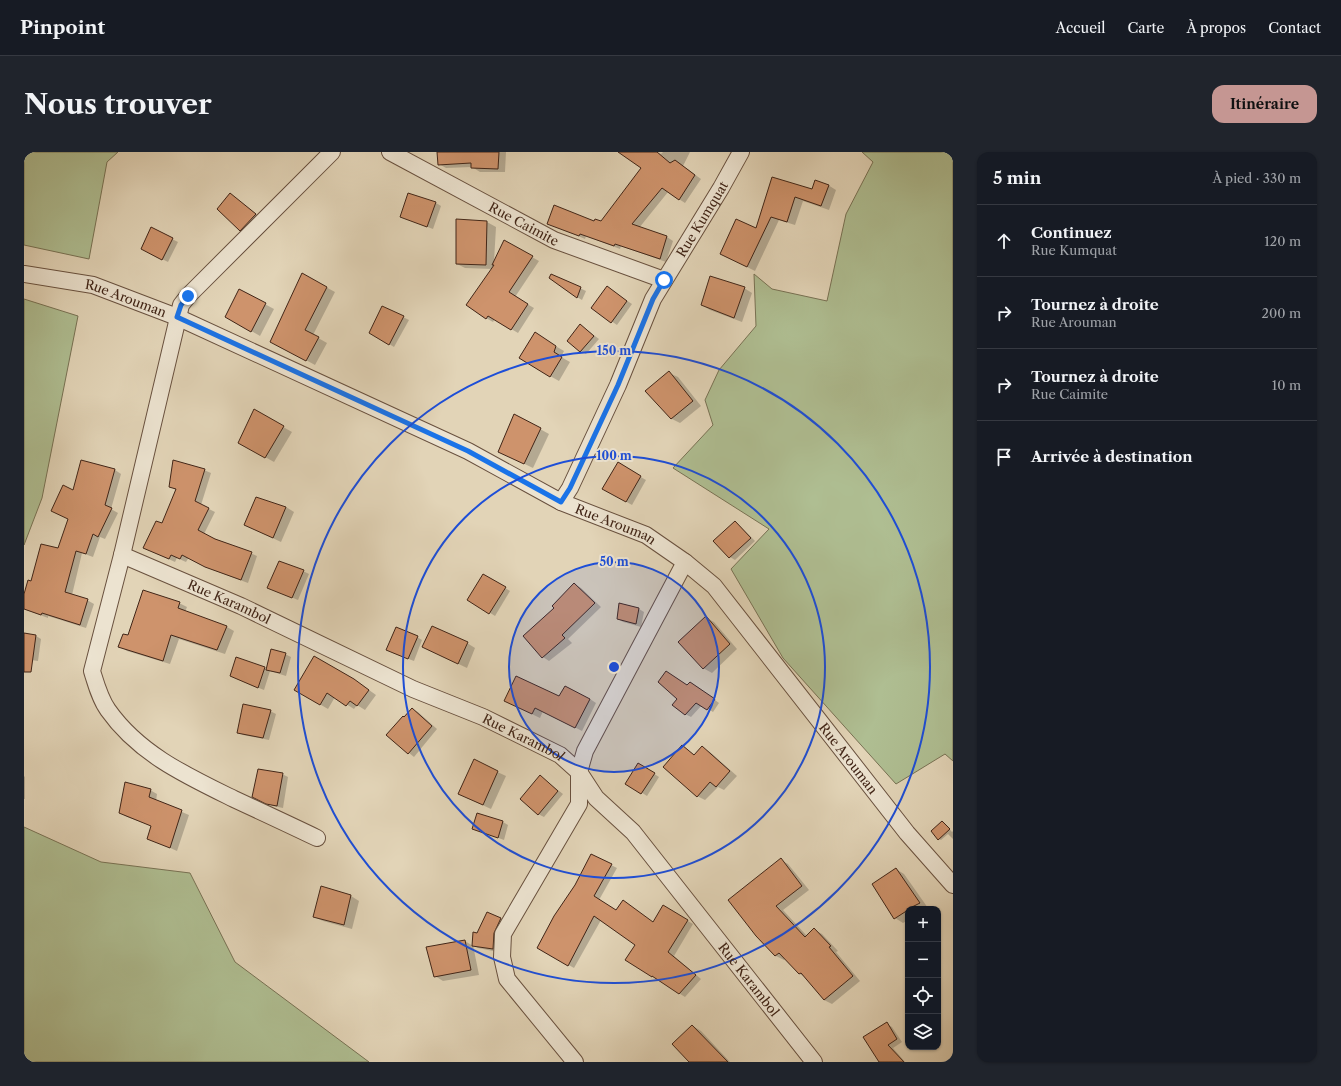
<!DOCTYPE html>
<html lang="fr">
<head>
<meta charset="utf-8">
<style>
	body { margin:0; font-family:"Libre Caslon Text",serif; background:#20242c; color:#f1f3f6 }
	.controls { position:absolute; right:12px; bottom:12px; display:grid; overflow:hidden; border-radius:8px; box-shadow:0 1px 3px #0004 }
	.controls button { width:36px; height:36px; display:grid; place-items:center; padding:0; border:0; border-bottom:1px solid #363941; background:#171b24; color:#f1f3f6; font:20px sans-serif }
	.stop { position:absolute; width:12px; height:12px; margin:-9px; border:3px solid #1a73e8; border-radius:50%; background:#fff }
	.stop.end { background:#1a73e8; border-color:#fff; box-shadow:0 1px 4px #0008 }
	.list { margin:0; padding:0; list-style:none }
	h2 { display:flex; justify-content:space-between; align-items:center; height:52px; margin:0; padding:0 16px; font-size:17px }
	h2 small { font-size:13px; font-weight:400; color:#9ea1a6 }
	.list li { display:grid; grid-template-columns:26px 1fr auto; gap:12px; align-items:center; box-sizing:border-box; height:72px; padding:0 16px; border-top:1px solid #363941 }
	.list b { display:block; font-size:15px; white-space:nowrap }
	.list p { margin:0; font-size:13px; white-space:nowrap; color:#9ea1a6 }
	.list em { font-size:13px; font-style:normal; color:#9ea1a6 }
	.icon { flex:none; width:22px; height:22px; fill:none; stroke:currentColor; stroke-width:2; stroke-linecap:round; stroke-linejoin:round }
	.map { position:relative; flex:none; width:929px; height:910px; overflow:hidden; border-radius:12px }
	header { display:flex; align-items:center; gap:24px; box-sizing:border-box; height:56px; padding:0 20px; background:#171b24; border-bottom:1px solid #363941 }
	header strong { font-size:19px }
	nav { display:flex; gap:22px; margin-inline-start:auto; font-size:14px }
	.intro { display:flex; align-items:center; justify-content:space-between; box-sizing:border-box; height:96px; padding:0 24px }
	h1 { margin:0; font-size:28px }
	.button { padding:10px 18px; border-radius:12px; background:#c59692; color:#111; font-size:14px; font-weight:700 }
	main { display:flex; gap:24px; padding:0 24px }
	aside { flex:1; background:#171b24; border-radius:12px; box-shadow:0 1px 3px #0004 }
	.map>svg:first-child { display:block }
	.green { fill:#afbe92; stroke:#787254 }
	.shadow { fill:#0003 }
	.building { fill:#ce936c; stroke:#412517 }
	.lines { fill:none; stroke-linecap:round; stroke-linejoin:round }
	.minor-casing { stroke:#69513f; stroke-width:18 }
	.minor { stroke:#ece3d0; stroke-width:16 }
	.route { stroke:#1a73e8; stroke-width:5 }
	.ring { fill:none; stroke:#1d4ed8; stroke-width:2 }
	.labels { text-anchor:middle; dominant-baseline:central; stroke-width:4; stroke-linejoin:round; paint-order:stroke }
	.street-label { font-size:13px; fill:#412517; stroke:#ece3d0 }
	.centre { fill:#1d4ed8; stroke:#ece3d0; stroke-width:2 }
	.ring-label { font-size:12px; text-anchor:middle; font-weight:bold; fill:#1d4ed8; stroke:#ece3d0; stroke-width:4; stroke-linejoin:round; paint-order:stroke }
</style>
</head>
<body>
<header>
<strong>Pinpoint</strong>
<nav><a>Accueil</a><a>Carte</a><a>À propos</a><a>Contact</a></nav>
</header>
<div class="intro"><h1>Nous trouver</h1><a class="button">Itinéraire</a></div>
<main>
<div class="map">
<svg width="929" height="910" viewBox="0 0 929 910">
	<rect width="100%" height="100%" fill="#e2d4b7"/>
	<filter id="stains"><feTurbulence type="fractalNoise" baseFrequency=".005" numOctaves="4"/><feColorMatrix values="0 0 0 0 .2 0 0 0 0 .09 0 0 0 0 .02 0 0 0 .5 -.17"/></filter>
	<radialGradient id="worn" r=".72"><stop offset=".6" stop-color="#630" stop-opacity="0"/><stop offset="1" stop-color="#630" stop-opacity=".3"/></radialGradient>
	<g class="green">
		<path d="M 0,0 L 94,0 L 83,10 L 65,107 L 0,93 Z"/>
		<path d="M 838,0 L 929,0 L 929,609 L 921,602 L 872,632 L 759,506 L 707,417 L 745,377 L 649,316 L 689,273 L 681,248 L 695,218 L 732,174 L 730,122 L 748,137 L 803,149 L 822,62 L 849,10 Z"/>
		<path d="M 0,147 L 54,164 L 18,346 L 0,393 Z"/>
		<path d="M 0,675 L 77,710 L 166,721 L 211,810 L 345,910 L 0,910 Z"/>
	</g>
	<g class="shadow">
		<path d="M 414,0 L 482,0 L 481,20 L 456,20 L 448,15 L 422,16 L 415,12 Z"/>
		<path d="M 595,0 L 633,0 L 637,2 L 639,0 L 666,0 L 659,14 L 677,27 L 661,51 L 644,40 L 615,76 L 643,85 L 649,89 L 642,110 L 597,94 L 596,97 L 562,84 L 561,87 L 524,71 L 578,70 L 619,16 Z"/>
		<path d="M 748,26 L 789,38 L 804,33 L 812,38 L 805,58 L 779,49 L 771,73 L 755,68 L 731,119 L 705,106 L 732,78 Z"/>
		<path d="M 206,42 L 237,66 L 222,81 L 217,78 Z"/>
		<path d="M 385,43 L 412,51 L 417,54 L 409,77 L 377,65 Z"/>
		<path d="M 433,68 L 463,70 L 472,75 L 470,110 L 481,90 L 515,109 L 491,145 L 510,156 L 494,181 L 471,167 L 469,170 L 462,166 L 468,117 L 441,116 L 433,112 Z"/>
		<path d="M 148,87 L 154,90 L 144,110 L 124,100 Z"/>
		<path d="M 278,122 L 311,140 L 289,183 L 303,191 L 291,213 L 256,194 Z"/>
		<path d="M 528,123 L 562,139 L 558,148 L 553,145 Z"/>
		<path d="M 720,136 L 728,141 L 718,170 L 686,158 L 678,153 Z"/>
		<path d="M 215,138 L 250,157 L 236,184 L 202,164 Z"/>
		<path d="M 588,139 L 608,152 L 593,173 L 568,156 Z"/>
		<path d="M 358,155 L 385,168 L 370,195 L 346,180 Z"/>
		<path d="M 556,173 L 575,187 L 562,202 L 556,199 Z"/>
		<path d="M 511,182 L 540,199 L 537,205 L 546,210 L 535,229 L 526,224 Z"/>
		<path d="M 645,221 L 654,225 L 677,254 L 656,271 L 648,267 L 622,239 Z"/>
		<path d="M 231,259 L 268,280 L 250,310 L 216,291 Z"/>
		<path d="M 516,277 L 525,282 L 509,316 L 484,304 Z"/>
		<path d="M 594,312 L 622,328 L 608,353 L 580,337 Z"/>
		<path d="M 91,318 L 97,322 L 87,357 L 94,361 L 81,387 L 76,385 L 69,405 L 58,401 L 48,443 L 63,448 L 70,452 L 62,476 L 24,464 L 24,466 L 0,457 L 0,446 L 8,430 L 35,398 L 45,367 L 50,339 Z"/>
		<path d="M 180,318 L 187,321 L 177,353 L 191,360 L 180,382 L 233,404 L 224,431 L 189,418 L 165,405 L 162,410 L 153,406 L 151,410 L 127,399 L 152,338 L 146,334 Z"/>
		<path d="M 262,355 L 270,360 L 257,390 L 221,373 Z"/>
		<path d="M 711,370 L 716,374 L 731,389 L 711,408 L 706,405 Z"/>
		<path d="M 279,419 L 285,422 L 274,448 L 250,438 Z"/>
		<path d="M 460,423 L 486,439 L 471,464 L 444,447 Z"/>
		<path d="M 550,432 L 557,436 L 577,455 L 544,487 L 548,491 L 525,509 L 519,505 L 532,456 Z"/>
		<path d="M 155,451 L 163,455 L 161,460 L 203,475 L 210,479 L 201,502 L 155,487 L 146,512 L 103,499 L 96,494 L 104,485 Z"/>
		<path d="M 596,452 L 615,457 L 620,460 L 617,475 L 599,470 L 594,467 Z"/>
		<path d="M 682,466 L 690,470 L 713,497 L 688,521 L 679,516 Z"/>
		<path d="M 0,482 L 12,484 L 17,487 L 14,509 L 0,507 Z"/>
		<path d="M 393,485 L 398,488 L 390,509 L 369,501 Z"/>
		<path d="M 443,491 L 451,496 L 443,516 L 399,495 Z"/>
		<path d="M 261,502 L 267,505 L 262,524 L 246,519 L 240,538 L 213,527 L 213,506 L 243,517 Z"/>
		<path d="M 338,533 L 352,543 L 341,558 L 333,553 L 330,557 L 311,545 L 304,557 L 273,539 Z"/>
		<path d="M 664,534 L 672,534 L 695,551 L 689,560 L 678,553 L 667,565 L 661,562 Z"/>
		<path d="M 536,545 L 566,547 L 572,551 L 558,579 L 519,559 L 516,566 L 489,553 Z"/>
		<path d="M 388,557 L 394,560 L 413,577 L 390,605 L 363,583 Z"/>
		<path d="M 246,559 L 252,562 L 245,588 L 219,583 L 214,580 Z"/>
		<path d="M 658,594 L 671,603 L 678,595 L 686,600 L 713,624 L 700,638 L 694,635 L 681,648 L 673,644 Z"/>
		<path d="M 450,609 L 482,624 L 467,657 L 443,646 Z"/>
		<path d="M 615,612 L 635,625 L 623,644 L 603,631 Z"/>
		<path d="M 258,622 L 264,625 L 259,656 L 249,654 L 235,648 Z"/>
		<path d="M 0,624 L 1,625 L 1,647 L 0,647 Z"/>
		<path d="M 517,625 L 539,642 L 520,665 L 514,662 Z"/>
		<path d="M 126,638 L 133,642 L 132,649 L 165,663 L 153,699 L 124,686 L 128,674 L 103,665 L 96,661 Z"/>
		<path d="M 454,662 L 479,670 L 484,673 L 480,688 L 450,677 Z"/>
		<path d="M 919,670 L 928,680 L 929,679 L 929,687 L 924,682 L 917,688 L 915,687 Z"/>
		<path d="M 757,708 L 764,712 L 785,738 L 759,758 L 783,784 L 791,778 L 798,782 L 814,799 L 812,800 L 836,829 L 808,852 L 800,848 L 781,825 L 776,822 L 762,806 L 760,808 L 752,804 L 733,783 Z"/>
		<path d="M 587,713 L 593,716 L 575,748 L 592,759 L 630,771 L 639,755 L 669,772 L 650,804 L 677,827 L 661,845 L 602,808 L 612,793 L 577,768 L 550,816 L 515,796 Z"/>
		<path d="M 872,717 L 880,722 L 904,756 L 884,757 L 884,768 L 879,771 L 871,766 Z"/>
		<path d="M 327,744 L 335,749 L 328,777 L 299,769 L 290,765 Z"/>
		<path d="M 464,761 L 482,770 L 474,800 L 454,796 L 449,793 L 455,823 L 419,829 L 411,824 L 441,789 L 449,794 Z"/>
		<path d="M 863,872 L 868,875 L 878,890 L 869,896 L 881,910 L 856,910 Z"/>
		<path d="M 669,874 L 677,879 L 706,910 L 666,910 Z"/>
	</g>
	<g class="building">
		<path d="M 413,0 L 475,0 L 474,17 L 447,16 L 447,11 L 414,13 Z"/>
		<path d="M 594,0 L 633,0 L 646,11 L 651,8 L 671,23 L 655,48 L 638,36 L 608,72 L 643,84 L 636,107 L 591,92 L 590,94 L 556,82 L 555,84 L 523,72 L 530,53 L 570,69 L 571,67 L 577,69 L 617,16 Z"/>
		<path d="M 748,25 L 788,37 L 791,28 L 805,33 L 797,54 L 771,45 L 763,70 L 747,65 L 723,115 L 696,102 L 712,67 L 732,76 Z"/>
		<path d="M 206,41 L 232,62 L 216,79 L 193,57 Z"/>
		<path d="M 384,41 L 412,50 L 403,75 L 376,65 Z"/>
		<path d="M 432,67 L 463,69 L 462,113 L 432,112 Z"/>
		<path d="M 127,75 L 149,86 L 138,108 L 117,97 Z"/>
		<path d="M 480,88 L 509,104 L 485,140 L 504,152 L 487,178 L 464,164 L 462,167 L 442,153 L 470,113 L 468,113 Z"/>
		<path d="M 278,121 L 303,135 L 281,178 L 295,185 L 282,209 L 246,190 Z"/>
		<path d="M 527,122 L 557,135 L 553,146 L 525,126 Z"/>
		<path d="M 686,124 L 721,135 L 710,166 L 677,153 Z"/>
		<path d="M 583,134 L 603,149 L 587,171 L 567,156 Z"/>
		<path d="M 215,137 L 242,151 L 227,180 L 201,165 Z"/>
		<path d="M 358,154 L 380,164 L 365,193 L 345,181 Z"/>
		<path d="M 556,172 L 570,184 L 556,200 L 543,189 Z"/>
		<path d="M 511,180 L 532,194 L 530,200 L 538,205 L 526,225 L 495,206 Z"/>
		<path d="M 645,219 L 669,249 L 647,267 L 621,239 Z"/>
		<path d="M 230,257 L 260,274 L 241,306 L 214,291 Z"/>
		<path d="M 490,262 L 517,276 L 500,312 L 474,300 Z"/>
		<path d="M 57,308 L 91,317 L 81,353 L 88,356 L 74,385 L 69,382 L 62,402 L 52,399 L 41,440 L 64,447 L 56,473 L 18,461 L 17,463 L 0,457 L 0,442 L 4,428 L 7,429 L 17,392 L 34,396 L 44,367 L 27,359 L 39,333 L 49,338 Z"/>
		<path d="M 149,308 L 181,317 L 171,349 L 185,356 L 174,378 L 191,387 L 228,400 L 217,428 L 181,415 L 158,403 L 156,407 L 147,403 L 145,407 L 119,396 L 132,369 L 138,371 L 152,337 L 145,335 Z"/>
		<path d="M 594,310 L 617,324 L 602,350 L 578,337 Z"/>
		<path d="M 232,345 L 262,355 L 249,386 L 220,373 Z"/>
		<path d="M 711,369 L 727,386 L 705,406 L 689,389 Z"/>
		<path d="M 255,409 L 280,418 L 268,446 L 243,436 Z"/>
		<path d="M 459,422 L 482,435 L 465,462 L 443,448 Z"/>
		<path d="M 550,431 L 571,451 L 538,483 L 541,486 L 518,506 L 499,484 L 530,456 L 528,454 Z"/>
		<path d="M 119,438 L 156,450 L 154,456 L 203,474 L 193,498 L 147,483 L 139,509 L 94,495 L 99,482 L 104,483 Z"/>
		<path d="M 595,451 L 615,456 L 612,472 L 593,467 Z"/>
		<path d="M 682,464 L 706,492 L 679,517 L 654,490 Z"/>
		<path d="M 408,474 L 444,490 L 434,512 L 398,495 Z"/>
		<path d="M 372,475 L 394,484 L 384,507 L 362,498 Z"/>
		<path d="M 0,481 L 12,483 L 7,520 L 0,520 Z"/>
		<path d="M 247,497 L 262,501 L 256,521 L 242,518 Z"/>
		<path d="M 290,504 L 330,527 L 345,538 L 333,554 L 326,549 L 322,554 L 303,541 L 296,553 L 270,538 Z"/>
		<path d="M 212,505 L 241,515 L 234,536 L 206,524 Z"/>
		<path d="M 642,519 L 663,533 L 666,530 L 691,547 L 683,558 L 672,551 L 661,563 L 648,553 L 653,547 L 634,530 Z"/>
		<path d="M 492,524 L 535,544 L 541,534 L 566,547 L 551,576 L 511,556 L 508,562 L 480,549 Z"/>
		<path d="M 219,552 L 247,558 L 239,586 L 213,581 Z"/>
		<path d="M 388,556 L 408,574 L 384,602 L 362,583 L 379,564 L 380,565 Z"/>
		<path d="M 658,593 L 670,603 L 678,594 L 706,619 L 692,635 L 686,630 L 673,645 L 639,615 Z"/>
		<path d="M 450,607 L 474,619 L 459,653 L 434,642 Z"/>
		<path d="M 614,611 L 631,621 L 617,642 L 601,632 Z"/>
		<path d="M 234,617 L 259,621 L 253,654 L 242,652 L 228,645 Z"/>
		<path d="M 516,623 L 534,639 L 514,663 L 496,647 Z"/>
		<path d="M 101,630 L 127,637 L 125,645 L 158,658 L 146,696 L 123,687 L 127,674 L 95,661 Z"/>
		<path d="M 453,661 L 479,669 L 474,686 L 448,677 Z"/>
		<path d="M 918,669 L 926,677 L 914,688 L 907,679 Z"/>
		<path d="M 567,702 L 588,712 L 570,744 L 592,758 L 599,748 L 629,770 L 639,753 L 664,768 L 644,800 L 672,823 L 655,842 L 628,824 L 628,825 L 601,808 L 611,793 L 570,764 L 544,814 L 513,796 L 530,764 L 551,733 Z"/>
		<path d="M 757,706 L 778,734 L 752,754 L 781,785 L 790,776 L 807,794 L 805,795 L 829,824 L 800,848 L 777,821 L 775,822 L 755,801 L 751,804 L 732,784 L 704,748 Z"/>
		<path d="M 872,716 L 896,751 L 884,757 L 884,758 L 870,767 L 848,732 Z"/>
		<path d="M 297,734 L 327,743 L 320,773 L 289,765 Z"/>
		<path d="M 463,760 L 477,766 L 470,781 L 469,797 L 448,794 L 449,780 L 453,781 Z"/>
		<path d="M 441,788 L 447,818 L 410,825 L 402,795 Z"/>
		<path d="M 863,870 L 873,887 L 864,893 L 880,910 L 855,910 L 839,885 Z"/>
		<path d="M 668,873 L 704,910 L 665,910 L 648,892 Z"/>
	</g>
	<g class="lines">
		<defs>
			<g id="minor">
				<path id="s1" d="M 366,0 L 530,88 L 640,128"/>
				<path id="s2" d="M 0,122 L 69,133 L 153,165 L 444,299 L 537,350 L 622,383 L 661,410 L 690,434 L 883,681 L 929,733"/>
				<path id="s3" d="M 537,350 L 546,336 L 594,233 L 629,147 L 697,36 L 717,0"/>
				<path id="s4" d="M 98,403 L 217,454 L 389,537 L 459,565 L 536,603 L 555,620 L 572,646 L 609,680 L 790,910"/>
				<path d="M 293,686 C 266,673 238,660 210,647 C 163,624 115,602 84,558 C 76,547 72,532 68,519 L 98,403 L 157,153 L 164,144 L 308,0"/>
				<path d="M 551,910 L 483,827 L 478,805 L 479,782 L 555,652 L 555,620 L 561,599 L 661,410"/>
			</g>
		</defs>
		<use href="#minor" class="minor-casing"/>
		<use href="#minor" class="minor"/>
	</g>
	<g class="lines">
		<path class="route" d="M 164,144 L 157,153 L 153,165 L 444,299 L 537,350 L 546,336 L 594,233 L 629,147 L 640,128"/>
	</g>
	<circle cx="590" cy="515" r="105" fill="#1d4ed8" fill-opacity=".12"/>
	<g class="ring">
		<circle cx="590" cy="515" r="105"/>
		<circle cx="590" cy="515" r="211"/>
		<circle cx="590" cy="515" r="316"/>
	</g>
	<g class="labels">
		<g class="street-label">
			<text stroke="none"><textPath href="#s3" startOffset="317">Rue Kumquat</textPath></text>
			<text stroke="none"><textPath href="#s1" startOffset="152">Rue Caimite</textPath></text>
			<text stroke="none"><textPath href="#s2" startOffset="105">Rue Arouman</textPath></text>
			<text stroke="none"><textPath href="#s2" startOffset="645">Rue Arouman</textPath></text>
			<text stroke="none"><textPath href="#s4" startOffset="117">Rue Karambol</textPath></text>
			<text stroke="none"><textPath href="#s4" startOffset="441">Rue Karambol</textPath></text>
			<text stroke="none"><textPath href="#s2" startOffset="981">Rue Arouman</textPath></text>
			<text stroke="none"><textPath href="#s4" startOffset="776">Rue Karambol</textPath></text>
		</g>
	</g>
	<circle cx="590" cy="515" r="6" class="centre"/>
	<g class="ring-label">
		<text x="590" y="203">150 m</text>
		<text x="590" y="308">100 m</text>
		<text x="590" y="414">50 m</text>
	</g>
	<rect width="100%" height="100%" filter="url(#stains)"/>
	<rect width="100%" height="100%" fill="url(#worn)"/>
</svg>
<div class="controls">
<button>+</button>
<button>−</button>
<button><svg class="icon" aria-label="locate" viewBox="0 0 24 24"><circle cx="12" cy="12" r="6"/><path d="M12 2v4M12 18v4M2 12h4M18 12h4"/></svg></button>
<button><svg class="icon" aria-label="layers" viewBox="0 0 24 24"><path d="M12 4l9 5-9 5-9-5zM3 14l9 5 9-5"/></svg></button>
</div>
<div class="stop" style="left:640px;top:128px"></div>
<div class="stop end" style="left:164px;top:144px"></div>
</div>
<aside>
<h2>5 min<small>À pied · 330 m</small></h2>
<ul class="list">
<li><svg class="icon" aria-label="ahead" viewBox="0 0 24 24"><path d="M12 20V5M6 11l6-6 6 6"/></svg><div><b>Continuez</b><p>Rue Kumquat</p></div><em>120 m</em></li>
<li><svg class="icon" aria-label="right" viewBox="0 0 24 24"><path d="M7 20v-9h11M14 6l5 5-5 5"/></svg><div><b>Tournez à droite</b><p>Rue Arouman</p></div><em>200 m</em></li>
<li><svg class="icon" aria-label="right" viewBox="0 0 24 24"><path d="M7 20v-9h11M14 6l5 5-5 5"/></svg><div><b>Tournez à droite</b><p>Rue Caimite</p></div><em>10 m</em></li>
<li><svg class="icon" aria-label="arrive" viewBox="0 0 24 24"><path d="M6 21V4h12l-3 4 3 4H6"/></svg><div><b>Arrivée à destination</b></div></li>
</ul>
</aside>
</main>
</body>
</html>
